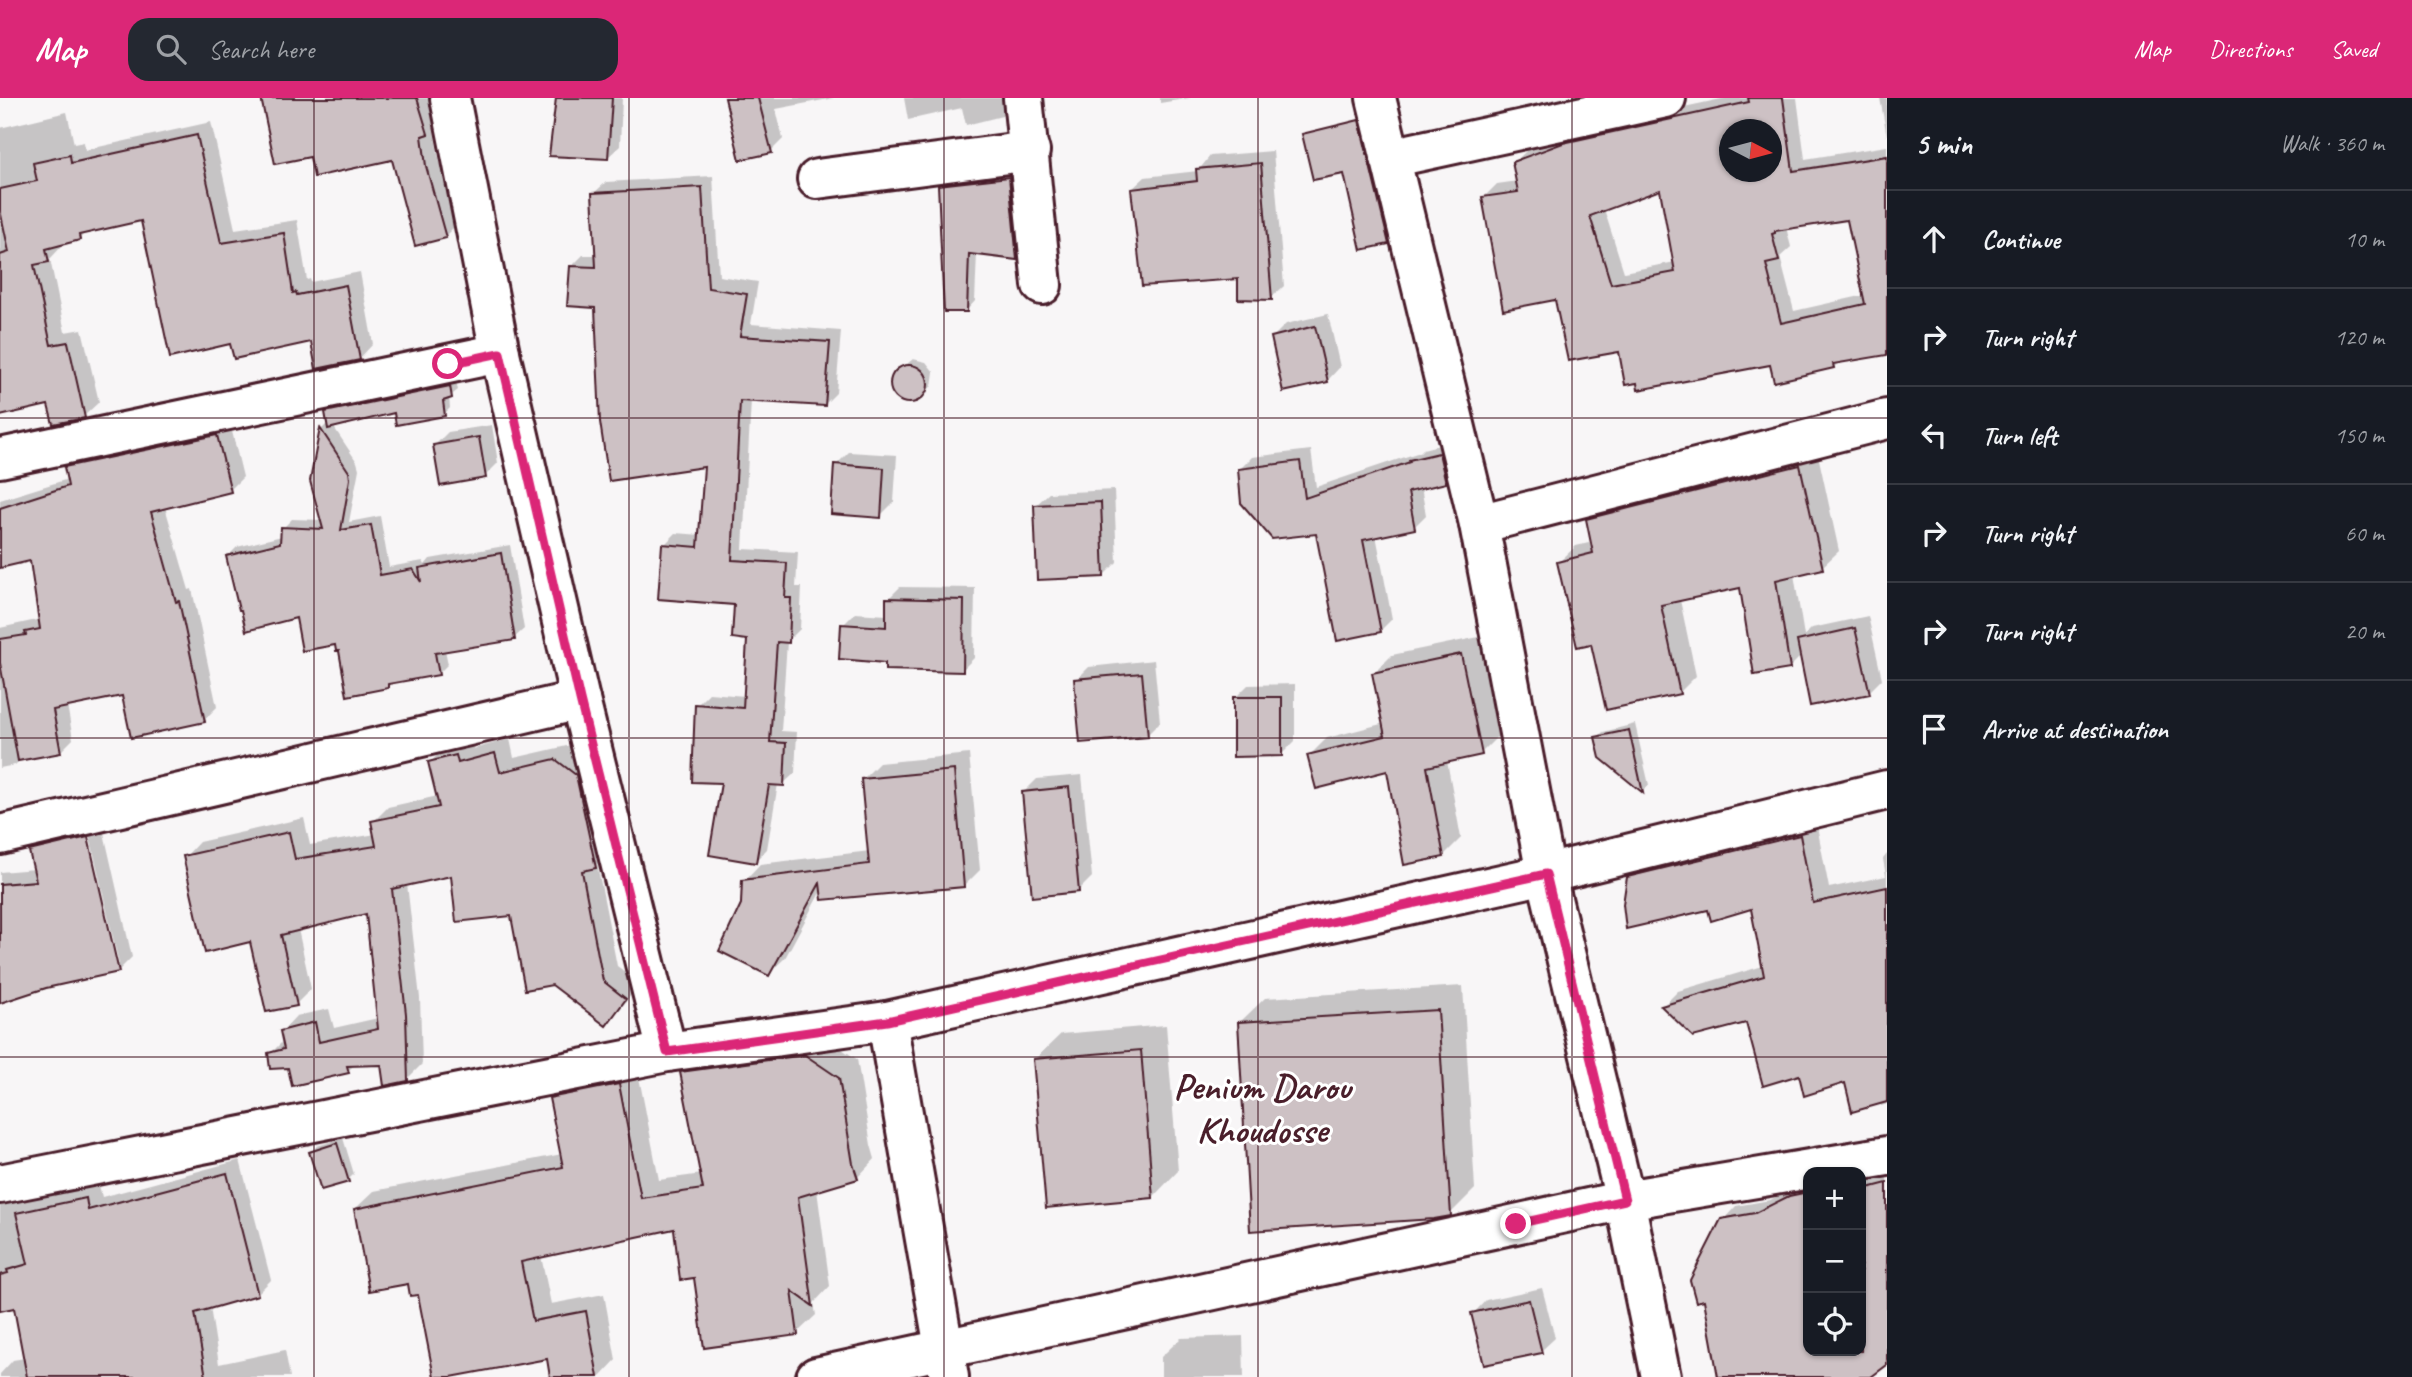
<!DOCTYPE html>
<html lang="en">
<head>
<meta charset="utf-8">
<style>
	body { margin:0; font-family:Caveat,sans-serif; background:#242831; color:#f1f3f6 }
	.controls { position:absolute; right:21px; bottom:21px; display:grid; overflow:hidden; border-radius:14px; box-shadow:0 2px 5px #0004 }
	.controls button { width:63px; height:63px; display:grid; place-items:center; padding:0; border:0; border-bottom:2px solid #363941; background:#171b24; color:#f1f3f6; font:35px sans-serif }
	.compass { position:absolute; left:1719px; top:21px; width:63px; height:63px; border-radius:50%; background:#171b24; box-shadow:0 2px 5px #0004; rotate:96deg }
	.stop { position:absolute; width:21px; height:21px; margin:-16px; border:5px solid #db2777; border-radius:50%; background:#fff }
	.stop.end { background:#db2777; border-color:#fff; box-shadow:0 2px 7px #0008 }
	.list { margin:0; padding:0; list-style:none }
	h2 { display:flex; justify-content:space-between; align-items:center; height:91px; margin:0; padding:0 28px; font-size:30px }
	h2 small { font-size:23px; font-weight:400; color:#9ea1a6 }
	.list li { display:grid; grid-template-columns:46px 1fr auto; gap:21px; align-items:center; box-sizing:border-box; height:98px; padding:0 28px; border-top:2px solid #363941 }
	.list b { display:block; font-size:26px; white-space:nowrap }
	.list em { font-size:23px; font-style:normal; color:#9ea1a6 }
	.icon { flex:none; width:38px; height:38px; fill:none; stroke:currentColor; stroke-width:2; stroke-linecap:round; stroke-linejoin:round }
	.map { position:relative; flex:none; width:1887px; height:1279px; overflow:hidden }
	header { display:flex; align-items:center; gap:42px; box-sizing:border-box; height:98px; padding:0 35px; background:#db2777; color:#fff }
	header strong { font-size:33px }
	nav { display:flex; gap:38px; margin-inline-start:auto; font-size:24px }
	.search { width:490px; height:63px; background:#242831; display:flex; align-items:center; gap:18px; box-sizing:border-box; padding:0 24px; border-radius:21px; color:#9ea1a6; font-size:26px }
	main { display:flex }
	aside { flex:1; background:#171b24 }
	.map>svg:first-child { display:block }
	.shadow { fill:#0003; fill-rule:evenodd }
	.building { fill:#cdc1c4; stroke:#4a1f2b; stroke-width:2; fill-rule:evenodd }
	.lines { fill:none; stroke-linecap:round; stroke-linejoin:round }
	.minor-casing { stroke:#4a1f2b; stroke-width:44 }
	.minor { stroke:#fff; stroke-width:38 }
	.route { stroke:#db2777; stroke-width:9 }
	.grid { fill:none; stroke:#4a1f2b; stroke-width:2; stroke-opacity:0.55 }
	.labels { text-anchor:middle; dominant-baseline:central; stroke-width:6; stroke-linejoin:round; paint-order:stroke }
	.quarter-label { font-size:37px; font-weight:bold; fill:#4a1f2b; stroke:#fff }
</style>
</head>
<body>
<header>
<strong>Map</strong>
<div class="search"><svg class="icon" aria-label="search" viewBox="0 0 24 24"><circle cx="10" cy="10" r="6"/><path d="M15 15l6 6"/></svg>Search here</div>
<nav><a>Map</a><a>Directions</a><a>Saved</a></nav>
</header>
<main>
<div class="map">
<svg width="1887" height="1279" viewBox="0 0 1887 1279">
	<rect width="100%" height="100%" fill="#f8f6f7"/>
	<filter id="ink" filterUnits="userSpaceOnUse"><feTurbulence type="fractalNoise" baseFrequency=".0143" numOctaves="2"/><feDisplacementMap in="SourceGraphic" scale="14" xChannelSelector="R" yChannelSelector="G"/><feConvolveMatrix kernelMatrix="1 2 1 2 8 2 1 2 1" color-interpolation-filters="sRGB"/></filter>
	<g filter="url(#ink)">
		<g class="shadow">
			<path d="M 262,0 L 432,0 L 439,22 L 433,28 L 438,56 L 457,126 L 445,138 L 393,60 L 311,57 Z"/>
			<path d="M 558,0 L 622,0 L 620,48 L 607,60 Z"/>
			<path d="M 727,0 L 834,0 L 776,11 L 783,41 L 771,53 Z"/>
			<path d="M 904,0 L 1014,0 L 1014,5 L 1002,18 L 966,27 L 962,10 L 908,22 Z"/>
			<path d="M 1160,0 L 1191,0 L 1160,5 Z"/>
			<path d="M 1726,0 L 1797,0 L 1805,61 L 1887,48 L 1887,255 L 1839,264 L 1834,269 L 1620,252 L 1556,200 L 1484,99 L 1497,86 L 1518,83 L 1514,65 L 1527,52 L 1577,32 ZM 1730,32 L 1772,32 L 1772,74 L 1730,74 ZM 1661,89 L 1675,164 L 1624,174 L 1604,111 ZM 1849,120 L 1865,197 L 1794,213 L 1780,159 L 1791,149 L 1786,129 Z"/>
			<path d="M 1880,0 L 1887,0 L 1887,39 Z"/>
			<path d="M 67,14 L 74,46 L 84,44 L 85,52 L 211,24 L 235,131 L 297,122 L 307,182 L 310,181 L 311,184 L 360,174 L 373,246 L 359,261 L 313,242 L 231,244 L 143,120 L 87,133 L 79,141 L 61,145 L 62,148 L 50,161 L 65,234 L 82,231 L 99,304 L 84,318 L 50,305 L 0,308 L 0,30 Z"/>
			<path d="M 1273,53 L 1284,188 L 1271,200 L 1240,179 L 1132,91 L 1145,79 L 1198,73 L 1210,58 Z"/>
			<path d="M 1378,70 L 1394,138 L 1388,144 L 1353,75 Z"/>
			<path d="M 1018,71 L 1026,151 L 1017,160 L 977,155 L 975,203 L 966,213 L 939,88 L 949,79 Z"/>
			<path d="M 713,78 L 719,178 L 758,184 L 751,226 L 841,233 L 836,295 L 824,307 L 751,302 L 743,451 L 798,454 L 796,489 L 802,489 L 800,531 L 787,544 L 781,633 L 797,634 L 795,675 L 783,686 L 778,686 L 767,751 L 755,763 L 723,684 L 697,607 L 709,595 L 745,598 L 749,540 L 736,506 L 664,447 L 676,435 L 701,437 L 706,366 L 596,209 L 572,168 L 583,157 L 597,157 L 594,95 L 606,84 Z"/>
			<path d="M 1328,216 L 1340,269 L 1327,283 L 1273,239 L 1286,226 Z"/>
			<path d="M 913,261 L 926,264 L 934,274 L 932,288 L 914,303 L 900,301 L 892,291 L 894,277 Z"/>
			<path d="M 456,283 L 458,292 L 449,299 L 450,310 L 444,316 L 396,312 L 333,328 L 357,364 L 359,371 L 349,424 L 380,418 L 389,469 L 423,463 L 425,467 L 430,461 L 510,447 L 524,531 L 514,540 L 445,552 L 448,566 L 439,575 L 393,583 L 388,589 L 336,545 L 298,518 L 228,458 L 237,449 L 282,438 L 283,430 L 292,421 L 322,422 L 312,383 L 322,331 L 328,325 L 326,315 L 333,309 Z"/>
			<path d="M 230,325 L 243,379 L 230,392 L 165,409 L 189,492 L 192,491 L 217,609 L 204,622 L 123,596 L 67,607 L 73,641 L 60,654 L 21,661 L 15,667 L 0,670 L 0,530 L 41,521 L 31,460 L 0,468 L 0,402 L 68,381 L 66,370 L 78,357 Z"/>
			<path d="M 492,327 L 498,365 L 485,378 L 435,347 L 448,334 Z"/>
			<path d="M 1451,344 L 1458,371 L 1446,383 L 1421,389 L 1426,417 L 1414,429 L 1376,437 L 1392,521 L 1380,533 L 1318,435 L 1240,371 L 1252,359 L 1311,352 L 1316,389 L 1420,354 L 1423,351 Z"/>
			<path d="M 1817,352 L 1839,453 L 1822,469 L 1794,476 L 1804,538 L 1812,530 L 1868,518 L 1882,581 L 1869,594 L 1802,557 L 1790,569 L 1741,488 L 1680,502 L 1696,578 L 1679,595 L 1593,544 L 1559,464 L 1576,448 L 1593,444 L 1588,422 L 1605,405 Z"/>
			<path d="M 849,354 L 897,357 L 894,404 L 880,418 L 836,367 Z"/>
			<path d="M 1114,392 L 1117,464 L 1103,478 L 1035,408 L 1049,395 Z"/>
			<path d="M 900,489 L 975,490 L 974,560 L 962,572 L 887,563 L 843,527 L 855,515 L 887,517 L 888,501 Z"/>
			<path d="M 1479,539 L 1499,637 L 1481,655 L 1447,663 L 1461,740 L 1443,758 L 1388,671 L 1309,658 L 1327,640 L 1385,625 L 1374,575 L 1392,557 Z"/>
			<path d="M 1154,562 L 1160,624 L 1147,637 L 1076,582 L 1089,569 Z"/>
			<path d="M 1295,586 L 1295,643 L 1281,657 L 1235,600 L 1248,587 Z"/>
			<path d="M 1635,626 L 1649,687 L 1643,693 L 1601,659 L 1597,640 L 1603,634 Z"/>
			<path d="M 510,641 L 514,660 L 571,647 L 590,662 L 610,754 L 597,766 L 617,868 L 640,885 L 621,910 L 606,925 L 513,816 L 453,776 L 407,786 L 420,900 L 422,966 L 407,981 L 383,965 L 355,966 L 348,973 L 290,968 L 270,956 L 284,942 L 282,933 L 296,918 L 329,911 L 334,930 L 378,920 L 368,814 L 298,831 L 311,891 L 296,906 L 252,842 L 185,759 L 199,744 L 304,720 L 310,747 L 376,736 L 373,724 L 388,709 L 438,698 L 430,665 L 444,650 L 471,643 L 473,651 Z"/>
			<path d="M 969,656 L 980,772 L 964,788 L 822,791 L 785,860 L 769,875 L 743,806 L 744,783 L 760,766 L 870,753 L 863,681 L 879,665 Z"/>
			<path d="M 1082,677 L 1092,779 L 1078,793 L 1024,694 L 1037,681 Z"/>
			<path d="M 1816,723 L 1829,790 L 1886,778 L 1883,761 L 1887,756 L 1887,1006 L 1881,1008 L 1881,1004 L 1846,983 L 1801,974 L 1747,922 L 1663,908 L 1678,893 L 1763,868 L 1752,808 L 1709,810 L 1629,779 L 1645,763 Z"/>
			<path d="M 102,726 L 132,859 L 118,873 L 0,903 L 0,774 L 35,771 L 31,753 L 45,739 ZM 88,730 L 119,866 L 115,866 L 84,731 Z"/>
			<path d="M 1463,888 L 1475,1091 L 1450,1116 L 1239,925 L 1265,900 Z"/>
			<path d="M 1166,927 L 1178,1073 L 1153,1099 L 1035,961 L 1061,936 Z"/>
			<path d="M 823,939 L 857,961 L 871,1047 L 875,1061 L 857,1080 L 817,1092 L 830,1188 L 814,1205 L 816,1217 L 797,1235 L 695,1178 L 675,1129 L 541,1158 L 551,1206 L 604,1196 L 616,1262 L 600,1279 L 552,1279 L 548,1258 L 435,1279 L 420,1195 L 409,1184 L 355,1111 L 374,1093 L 562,1056 L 551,1000 L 569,982 L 637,969 L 659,1082 L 702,1076 L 682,975 L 700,957 Z"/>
			<path d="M 343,1040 L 354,1076 L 348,1082 L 311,1054 L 317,1048 Z"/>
			<path d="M 240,1062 L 271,1182 L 257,1196 L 210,1209 L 219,1266 L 285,1252 L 290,1279 L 0,1279 L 0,1276 L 13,1262 L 25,1260 L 16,1208 L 0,1211 L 0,1108 L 99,1087 L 102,1099 Z"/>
			<path d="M 1861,1074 L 1887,1076 L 1887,1265 L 1856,1279 L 1720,1279 L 1723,1122 L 1736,1108 L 1770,1102 L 1808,1084 L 1808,1253 L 1861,1253 Z"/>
			<path d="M 1542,1190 L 1555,1240 L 1541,1253 L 1473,1216 L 1486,1202 Z"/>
			<path d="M 1243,1238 L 1244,1279 L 1161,1279 L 1161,1259 L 1181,1240 Z"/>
		</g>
		<g class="building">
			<path d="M 261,0 L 417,0 L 428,36 L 422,38 L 426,68 L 446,140 L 415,148 L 392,62 L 314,79 L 310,59 L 275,66 Z"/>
			<path d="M 556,0 L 612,0 L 608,61 L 549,58 Z"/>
			<path d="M 725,0 L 758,0 L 772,55 L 740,62 Z"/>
			<path d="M 1748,0 L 1783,0 L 1793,73 L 1887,58 L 1887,257 L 1833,266 L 1834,270 L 1774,284 L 1770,267 L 1638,292 L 1637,285 L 1625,287 L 1619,254 L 1568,263 L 1555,202 L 1503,212 L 1482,99 L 1518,94 L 1512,64 L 1563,45 L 1749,4 ZM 1730,32 L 1772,32 L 1772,74 L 1730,74 ZM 1660,92 L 1675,174 L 1611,186 L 1590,118 ZM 1847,122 L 1865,206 L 1781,225 L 1766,166 L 1779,163 L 1772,136 L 1775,135 L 1775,133 Z"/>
			<path d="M 1359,22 L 1389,146 L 1361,152 L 1344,76 L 1313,82 L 1302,36 Z"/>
			<path d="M 197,37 L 221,145 L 284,135 L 293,195 L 296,194 L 297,197 L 346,187 L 360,262 L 316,271 L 311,244 L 234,261 L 230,246 L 170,260 L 141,123 L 79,137 L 80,142 L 46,151 L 49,164 L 34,167 L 51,247 L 68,244 L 85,320 L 53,326 L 48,307 L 0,318 L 0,157 L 9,154 L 0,112 L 0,91 L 37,83 L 33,65 L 70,57 L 71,65 Z"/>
			<path d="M 1261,65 L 1272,202 L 1238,201 L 1238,181 L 1142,188 L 1131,91 L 1197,83 L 1196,71 Z"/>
			<path d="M 1009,79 L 1017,162 L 969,156 L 967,214 L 944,214 L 938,87 Z"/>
			<path d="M 702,89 L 708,190 L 747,196 L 740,238 L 830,244 L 825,308 L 740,303 L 732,462 L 787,465 L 785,500 L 791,500 L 789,545 L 777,544 L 770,644 L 786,645 L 784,688 L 769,687 L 756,765 L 709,757 L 721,685 L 692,684 L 695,606 L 743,610 L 747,542 L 732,540 L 734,507 L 658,501 L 662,446 L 698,449 L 704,369 L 609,383 L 600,324 L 595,210 L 567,208 L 570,168 L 596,169 L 592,95 Z"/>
			<path d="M 1315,228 L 1328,284 L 1283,294 L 1271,239 Z"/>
			<circle cx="909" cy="286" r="19"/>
			<path d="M 450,288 L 452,300 L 443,303 L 445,318 L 396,327 L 394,315 L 328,331 L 325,314 Z"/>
			<path d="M 320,330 L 349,374 L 350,381 L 341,432 L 371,427 L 380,477 L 413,471 L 421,484 L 419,470 L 501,455 L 515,542 L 435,555 L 439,577 L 388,586 L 388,590 L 347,598 L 339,553 L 336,553 L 335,547 L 302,553 L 296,520 L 246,533 L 241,512 L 239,512 L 226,458 L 280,445 L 281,429 L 323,431 L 310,383 Z"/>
			<path d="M 217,337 L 231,394 L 151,414 L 176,504 L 179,503 L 205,624 L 131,640 L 122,598 L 53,612 L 61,655 L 18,663 L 0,565 L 0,541 L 26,537 L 25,534 L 40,531 L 30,463 L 0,470 L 0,410 L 68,388 L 64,369 Z"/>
			<path d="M 479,339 L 486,380 L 440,388 L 433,347 Z"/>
			<path d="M 1439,355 L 1446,385 L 1408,394 L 1415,431 L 1363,442 L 1381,534 L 1337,543 L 1316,436 L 1272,441 L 1241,405 L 1238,371 L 1300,363 L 1305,400 L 1410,364 L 1409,362 Z"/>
			<path d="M 834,366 L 884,370 L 881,420 L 831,416 Z"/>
			<path d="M 1800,367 L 1823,471 L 1776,482 L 1790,571 L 1754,577 L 1740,490 L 1661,507 L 1680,596 L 1606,612 L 1591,546 L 1577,549 L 1557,464 L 1593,455 L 1586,421 Z"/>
			<path d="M 1101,404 L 1104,479 L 1037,482 L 1034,407 Z"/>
			<path d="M 886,500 L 964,502 L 963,574 L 885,572 L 885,565 L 839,561 L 841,526 L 886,529 Z"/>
			<path d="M 1855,530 L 1870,596 L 1810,608 L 1797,543 Z"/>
			<path d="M 1461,556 L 1482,657 L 1427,669 L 1444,759 L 1404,767 L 1387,673 L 1316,691 L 1307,657 L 1385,638 L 1372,575 Z"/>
			<path d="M 1142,575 L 1148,639 L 1080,645 L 1074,581 Z"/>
			<path d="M 1233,599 L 1282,599 L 1282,658 L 1233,659 Z"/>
			<path d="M 1629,632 L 1643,695 L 1600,660 L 1595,639 Z"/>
			<path d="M 495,655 L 500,674 L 555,661 L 576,677 L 596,770 L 582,773 L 603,883 L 626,901 L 606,928 L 552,887 L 525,892 L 511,818 L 456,824 L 451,778 L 392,791 L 406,916 L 408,983 L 384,988 L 381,967 L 347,968 L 349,975 L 292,988 L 288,970 L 270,971 L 268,955 L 284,951 L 280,933 L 315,924 L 319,944 L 378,931 L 366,816 L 281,837 L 297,908 L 266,914 L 250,844 L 205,855 L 183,758 L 289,734 L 295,761 L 376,748 L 371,723 L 439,709 L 428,664 L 456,657 L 458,665 Z"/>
			<path d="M 954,672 L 964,789 L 822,802 L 820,785 L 769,878 L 719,853 L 741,806 L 742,782 L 869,766 L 861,681 Z"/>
			<path d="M 1069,689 L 1079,794 L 1032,799 L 1022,694 Z"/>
			<path d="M 1800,737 L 1813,805 L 1887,789 L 1887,1004 L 1852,1014 L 1845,985 L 1804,998 L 1799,977 L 1763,988 L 1746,925 L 1693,939 L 1661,908 L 1764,878 L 1751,811 L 1711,823 L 1708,812 L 1626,831 L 1623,806 L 1627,779 Z"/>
			<path d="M 88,739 L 119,874 L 46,890 L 0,905 L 0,786 L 36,783 L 29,753 Z"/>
			<path d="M 1438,912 L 1451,1118 L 1434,1121 L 1250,1133 L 1238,924 Z"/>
			<path d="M 1141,952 L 1153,1100 L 1046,1110 L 1033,961 Z"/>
			<path d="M 805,957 L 839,980 L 853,1066 L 858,1081 L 798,1099 L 813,1208 L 792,1193 L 798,1237 L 704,1250 L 694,1180 L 680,1182 L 674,1131 L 521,1164 L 533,1223 L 586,1213 L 598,1279 L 550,1279 L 547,1261 L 451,1279 L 434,1279 L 418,1197 L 410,1198 L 408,1186 L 369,1193 L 354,1111 L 563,1069 L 549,1000 L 619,986 L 641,1100 L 703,1091 L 680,974 Z"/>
			<path d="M 337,1045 L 349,1084 L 321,1092 L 309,1054 Z"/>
			<path d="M 227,1075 L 258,1197 L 195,1215 L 206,1279 L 27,1279 L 14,1210 L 0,1213 L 0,1177 L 8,1175 L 7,1172 L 28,1166 L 16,1115 L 86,1100 L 88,1112 Z"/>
			<path d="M 1866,1084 L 1868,1090 L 1887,1085 L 1887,1267 L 1871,1279 L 1718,1279 L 1704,1202 L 1696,1204 L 1690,1182 L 1721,1121 L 1755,1115 L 1789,1098 L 1808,1094 L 1808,1253 L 1861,1253 L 1861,1085 Z"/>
			<path d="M 1529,1202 L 1542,1255 L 1484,1267 L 1471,1215 Z"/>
		</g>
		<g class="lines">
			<defs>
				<g id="minor">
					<path d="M 450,0 L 500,255 L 580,602 L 667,954"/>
					<path d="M 1023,0 L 1042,187"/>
					<path d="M 1376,0 L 1479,426 L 1546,776 L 1625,1102 L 1661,1279"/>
					<path d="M 1390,60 L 1666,0"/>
					<path d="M 817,81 L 1030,53"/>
					<path d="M 0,360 L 500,255"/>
					<path d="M 1479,426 L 1887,321"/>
					<path d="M 0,737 L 580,602"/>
					<path d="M 887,923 L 949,1279"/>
					<path d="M 0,1086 L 667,954 L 887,923 L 1546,776 L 1887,692"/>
					<path d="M 816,1279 L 1625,1102 L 1887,1058"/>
				</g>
			</defs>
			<use href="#minor" class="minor-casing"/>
			<use href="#minor" class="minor"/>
		</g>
	</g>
	<g class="lines" filter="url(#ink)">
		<path class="route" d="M 448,266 L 500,255 L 580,602 L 667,954 L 887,923 L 1546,776 L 1625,1102 L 1516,1126"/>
	</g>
	<path class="grid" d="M 314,0 L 314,1279M 629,0 L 629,1279M 944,0 L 944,1279M 1258,0 L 1258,1279M 1572,0 L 1572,1279M 0,320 L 1887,320M 0,640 L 1887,640M 0,959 L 1887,959"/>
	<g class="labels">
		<g class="quarter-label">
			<text x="1262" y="988">Penium Darou<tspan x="1262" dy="43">Khoudosse</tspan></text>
		</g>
	</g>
</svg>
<div class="controls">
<button>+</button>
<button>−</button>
<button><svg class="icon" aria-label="locate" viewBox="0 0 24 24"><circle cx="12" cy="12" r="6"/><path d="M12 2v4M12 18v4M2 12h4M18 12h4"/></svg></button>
</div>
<svg class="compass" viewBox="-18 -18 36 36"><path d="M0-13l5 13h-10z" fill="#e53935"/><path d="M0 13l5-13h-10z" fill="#9ea1a6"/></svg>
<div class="stop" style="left:448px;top:266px"></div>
<div class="stop end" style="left:1516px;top:1126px"></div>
</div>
<aside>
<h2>5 min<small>Walk · 360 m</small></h2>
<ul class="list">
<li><svg class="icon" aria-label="ahead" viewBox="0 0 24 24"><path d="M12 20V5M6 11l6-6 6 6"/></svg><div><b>Continue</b></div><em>10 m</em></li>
<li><svg class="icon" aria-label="right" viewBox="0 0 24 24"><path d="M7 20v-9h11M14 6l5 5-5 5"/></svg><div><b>Turn right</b></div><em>120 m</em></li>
<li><svg class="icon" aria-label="left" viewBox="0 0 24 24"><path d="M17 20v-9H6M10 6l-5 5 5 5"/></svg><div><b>Turn left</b></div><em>150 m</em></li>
<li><svg class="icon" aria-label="right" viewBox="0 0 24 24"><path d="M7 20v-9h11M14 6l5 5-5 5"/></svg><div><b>Turn right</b></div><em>60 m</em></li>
<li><svg class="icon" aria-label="right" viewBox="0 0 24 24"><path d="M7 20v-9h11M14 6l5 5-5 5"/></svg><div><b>Turn right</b></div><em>20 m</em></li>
<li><svg class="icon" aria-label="arrive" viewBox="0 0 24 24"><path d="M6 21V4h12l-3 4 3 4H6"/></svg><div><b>Arrive at destination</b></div></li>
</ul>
</aside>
</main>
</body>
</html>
